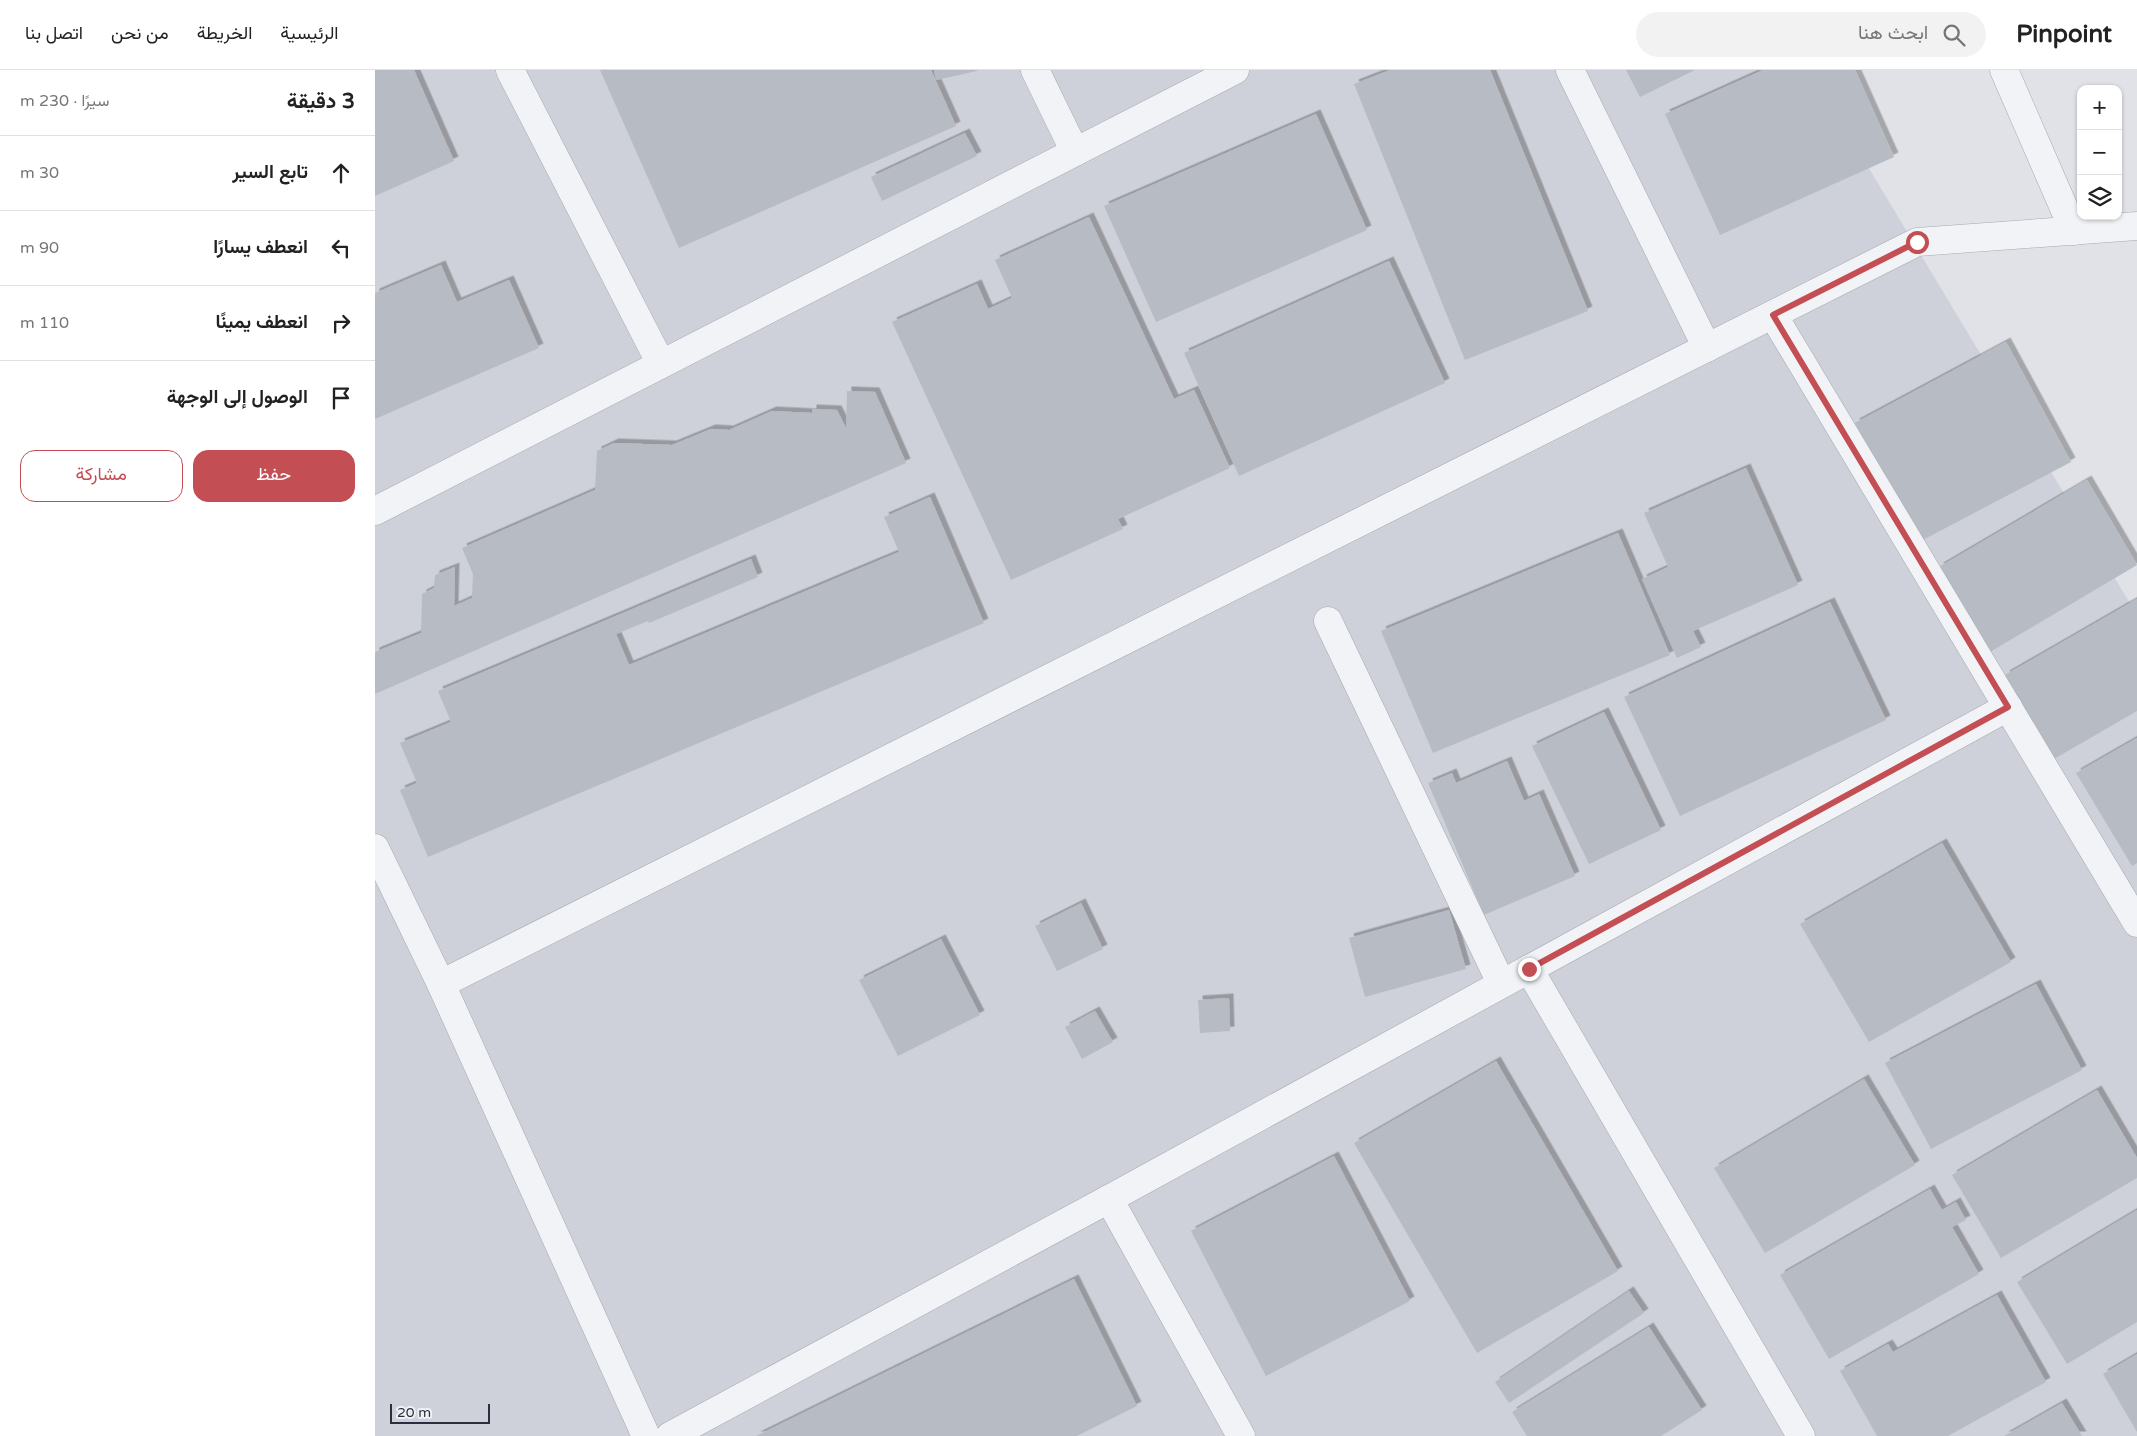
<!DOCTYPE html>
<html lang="ar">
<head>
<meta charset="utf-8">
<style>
	body { margin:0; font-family:"Varela Round",Vazirmatn,sans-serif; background:#f2f2f2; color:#222; direction:rtl }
	.controls { position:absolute; right:15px; top:15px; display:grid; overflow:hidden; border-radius:10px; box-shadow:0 1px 4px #0004 }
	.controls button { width:45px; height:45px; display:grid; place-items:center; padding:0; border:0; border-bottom:1px solid #e0e0e0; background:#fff; color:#222; font:25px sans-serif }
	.scale { position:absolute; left:15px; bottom:12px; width:100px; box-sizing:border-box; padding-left:5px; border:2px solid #2a2f3e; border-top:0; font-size:14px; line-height:18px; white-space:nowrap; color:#2a2f3e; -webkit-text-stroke:4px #eff1f5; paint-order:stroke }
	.stop { position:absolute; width:15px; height:15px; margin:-11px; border:4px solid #c34e53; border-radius:50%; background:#fff }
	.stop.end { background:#c34e53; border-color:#fff; box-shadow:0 1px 5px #0008 }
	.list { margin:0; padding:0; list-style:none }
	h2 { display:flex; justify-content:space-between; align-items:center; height:65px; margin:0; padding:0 20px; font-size:21px }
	h2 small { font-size:16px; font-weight:400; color:#767676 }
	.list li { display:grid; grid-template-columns:32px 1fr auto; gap:15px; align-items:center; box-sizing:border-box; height:75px; padding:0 20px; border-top:1px solid #e0e0e0 }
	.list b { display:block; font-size:19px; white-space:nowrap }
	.list em { font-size:16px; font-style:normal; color:#767676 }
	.actions { display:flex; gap:10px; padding:15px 20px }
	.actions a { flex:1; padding:11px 0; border:1px solid #c34e53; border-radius:15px; text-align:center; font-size:18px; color:#c34e53 }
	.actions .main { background:#c34e53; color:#fff }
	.icon { flex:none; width:28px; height:28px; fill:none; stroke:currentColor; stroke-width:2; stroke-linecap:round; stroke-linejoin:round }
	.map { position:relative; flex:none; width:1762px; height:1366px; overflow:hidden; direction:ltr }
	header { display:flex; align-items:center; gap:30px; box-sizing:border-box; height:70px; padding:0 25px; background:#fff; border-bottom:1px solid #e0e0e0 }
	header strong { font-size:24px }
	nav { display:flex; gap:28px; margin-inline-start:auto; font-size:18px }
	.search { width:350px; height:45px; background:#f2f2f2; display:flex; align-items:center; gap:12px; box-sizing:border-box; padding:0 18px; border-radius:28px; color:#767676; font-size:19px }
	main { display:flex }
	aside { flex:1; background:#fff }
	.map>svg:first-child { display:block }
	.built { fill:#ced1d9 }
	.building { fill:#b7bbc4; filter:url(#shadow) }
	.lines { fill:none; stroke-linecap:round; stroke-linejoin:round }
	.minor-casing { stroke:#a6a9b2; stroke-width:29 }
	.minor { stroke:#f2f3f6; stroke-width:28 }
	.route { stroke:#c34e53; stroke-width:6 }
</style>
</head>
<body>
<header>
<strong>Pinpoint</strong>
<div class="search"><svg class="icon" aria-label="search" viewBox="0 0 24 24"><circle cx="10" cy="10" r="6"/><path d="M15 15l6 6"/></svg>ابحث هنا</div>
<nav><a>الرئيسية</a><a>الخريطة</a><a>من نحن</a><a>اتصل بنا</a></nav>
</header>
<main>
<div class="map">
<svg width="1762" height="1366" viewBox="0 0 1762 1366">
	<defs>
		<filter id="shadow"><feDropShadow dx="4.5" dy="-4.5" stdDeviation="0" flood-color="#0004"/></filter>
	</defs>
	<rect width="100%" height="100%" fill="#e0e2e8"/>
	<path class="built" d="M 0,0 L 1435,0 L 1762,545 L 1762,1366 L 0,1366 Z"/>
	<g class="building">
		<path d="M 0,0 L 39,0 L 79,91 L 0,126 Z"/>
		<path d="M 225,0 L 556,0 L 581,56 L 304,178 Z"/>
		<path d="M 559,0 L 602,0 L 602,1 L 561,10 Z"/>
		<path d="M 1015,0 L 1115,0 L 1213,241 L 1090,290 L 979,14 Z"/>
		<path d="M 1251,0 L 1320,0 L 1265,27 Z"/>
		<path d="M 1388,0 L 1480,0 L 1519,87 L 1345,165 L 1290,44 Z"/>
		<path d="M 941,44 L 992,160 L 781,252 L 729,136 Z"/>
		<path d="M 590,63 L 602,86 L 507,131 L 496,107 Z"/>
		<path d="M 714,147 L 799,329 L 819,320 L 855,398 L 743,449 L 748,459 L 636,510 L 517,252 L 602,214 L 613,239 L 637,228 L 620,190 Z"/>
		<path d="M 1014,191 L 1070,313 L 864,406 L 809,283 Z"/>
		<path d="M 66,195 L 82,232 L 134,210 L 164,278 L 0,349 L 0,223 Z"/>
		<path d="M 1631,272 L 1696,392 L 1544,472 L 1480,353 Z"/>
		<path d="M 472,321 L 500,322 L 531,393 L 0,624 L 0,582 L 46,563 L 47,524 L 59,518 L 60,505 L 80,497 L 79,536 L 97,528 L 98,504 L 87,478 L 220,420 L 222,381 L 239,373 L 297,375 L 336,359 L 354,360 L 397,341 L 437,343 L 437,339 L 462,340 L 471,358 Z"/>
		<path d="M 1371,398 L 1423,515 L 1318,561 L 1326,577 L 1302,588 L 1267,509 L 1293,497 L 1269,443 Z"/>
		<path d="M 1712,410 L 1762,495 L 1615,582 L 1564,497 Z"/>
		<path d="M 555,427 L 609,553 L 53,787 L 25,720 L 42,713 L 25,673 L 76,652 L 63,621 L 376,489 L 383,507 L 274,553 L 273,551 L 241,564 L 254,595 L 524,482 L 509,447 Z"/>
		<path d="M 1243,463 L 1295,585 L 1058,683 L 1006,561 Z"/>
		<path d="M 1762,529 L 1762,641 L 1679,689 L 1630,605 Z"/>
		<path d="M 1455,532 L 1511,650 L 1305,746 L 1249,627 Z"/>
		<path d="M 1229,642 L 1286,760 L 1214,794 L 1157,676 Z"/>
		<path d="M 1762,668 L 1762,793 L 1757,796 L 1701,703 Z"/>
		<path d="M 1132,691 L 1149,731 L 1164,724 L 1200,806 L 1109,845 L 1053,713 L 1077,703 L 1081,713 Z"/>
		<path d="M 1567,773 L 1636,892 L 1494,972 L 1425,854 Z"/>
		<path d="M 706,833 L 728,879 L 682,901 L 660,856 Z"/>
		<path d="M 1074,840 L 1091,899 L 990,927 L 974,868 Z"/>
		<path d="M 566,869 L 605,945 L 523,986 L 484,910 Z"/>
		<path d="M 1661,914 L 1707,1000 L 1556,1079 L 1510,993 Z"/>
		<path d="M 854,928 L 855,961 L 825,963 L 823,930 Z"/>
		<path d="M 720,941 L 738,972 L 707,989 L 690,957 Z"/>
		<path d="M 1121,991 L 1243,1201 L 1102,1283 L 979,1073 Z"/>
		<path d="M 1489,1009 L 1540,1095 L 1390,1183 L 1339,1098 Z"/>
		<path d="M 1722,1020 L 1762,1088 L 1762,1108 L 1626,1188 L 1577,1105 Z"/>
		<path d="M 959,1086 L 1035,1231 L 891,1306 L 816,1161 Z"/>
		<path d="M 1555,1119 L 1567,1140 L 1581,1132 L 1591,1150 L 1577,1157 L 1604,1204 L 1454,1289 L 1405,1205 Z"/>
		<path d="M 1762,1140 L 1762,1252 L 1692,1294 L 1642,1212 Z"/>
		<path d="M 699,1209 L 762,1336 L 702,1366 L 381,1366 Z"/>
		<path d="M 1254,1221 L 1269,1243 L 1134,1333 L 1120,1312 Z"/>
		<path d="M 1622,1225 L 1671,1312 L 1573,1366 L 1502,1366 L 1465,1301 L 1513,1274 L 1518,1282 Z"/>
		<path d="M 1274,1257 L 1327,1340 L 1286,1366 L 1152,1366 L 1137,1342 Z"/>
		<path d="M 1762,1284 L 1762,1362 L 1728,1304 Z"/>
		<path d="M 1687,1333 L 1707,1366 L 1629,1366 Z"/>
	</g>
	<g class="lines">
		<defs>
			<g id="minor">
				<path d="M 135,0 L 286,294"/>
				<path d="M 660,0 L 700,82"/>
				<path d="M 1195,0 L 1332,278"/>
				<path d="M 1629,0 L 1699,161"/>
				<path d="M 1398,245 L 1762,853"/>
				<path d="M 0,441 L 860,0"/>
				<path d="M 953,551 L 1126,913"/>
				<path d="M 0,778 L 66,914 L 271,1366"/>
				<path d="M 1154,899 L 1426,1366"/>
				<path d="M 66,914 L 1542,172 L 1762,156"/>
				<path d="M 734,1129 L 866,1366"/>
				<path d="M 295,1366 L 734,1129 L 1633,637"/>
			</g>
		</defs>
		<use href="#minor" class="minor-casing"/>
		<use href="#minor" class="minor"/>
	</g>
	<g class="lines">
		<path class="route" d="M 1154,899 L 1633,637 L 1398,245 L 1542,172"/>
	</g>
</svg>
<div class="controls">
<button>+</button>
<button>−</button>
<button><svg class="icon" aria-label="layers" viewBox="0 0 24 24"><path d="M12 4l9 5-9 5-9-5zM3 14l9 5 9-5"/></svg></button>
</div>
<div class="scale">20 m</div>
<div class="stop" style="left:1542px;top:172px"></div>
<div class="stop end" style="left:1154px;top:899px"></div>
</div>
<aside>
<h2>3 دقيقة<small>سيرًا · 230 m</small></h2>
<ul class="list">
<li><svg class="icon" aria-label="ahead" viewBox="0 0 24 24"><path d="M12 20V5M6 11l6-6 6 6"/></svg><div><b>تابع السير</b></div><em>30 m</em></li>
<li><svg class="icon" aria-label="left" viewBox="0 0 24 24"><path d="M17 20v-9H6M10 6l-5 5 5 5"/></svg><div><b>انعطف يسارًا</b></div><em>90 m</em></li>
<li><svg class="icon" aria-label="right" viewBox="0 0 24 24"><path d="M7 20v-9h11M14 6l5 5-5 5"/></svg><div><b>انعطف يمينًا</b></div><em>110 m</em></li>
<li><svg class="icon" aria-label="arrive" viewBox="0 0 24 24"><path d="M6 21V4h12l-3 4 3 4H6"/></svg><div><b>الوصول إلى الوجهة</b></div></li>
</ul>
<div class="actions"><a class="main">حفظ</a><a>مشاركة</a></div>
</aside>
</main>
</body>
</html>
